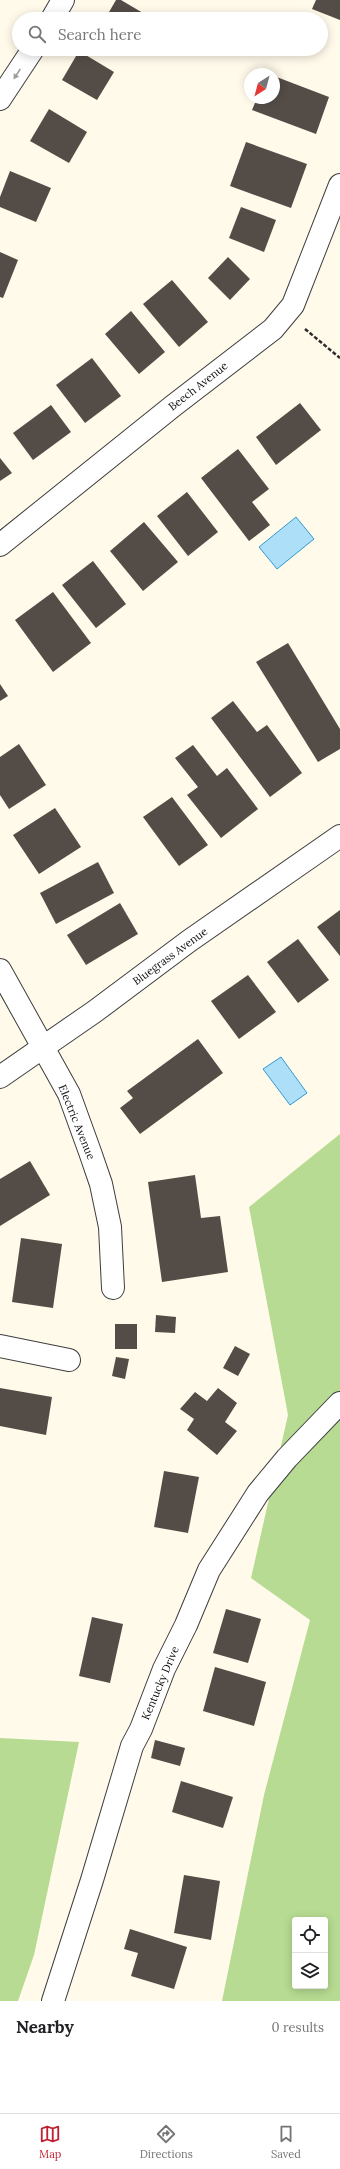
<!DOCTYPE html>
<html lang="en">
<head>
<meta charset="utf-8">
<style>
	body { margin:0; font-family:Lora,serif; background:#f6f6f6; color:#202124 }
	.controls { position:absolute; right:12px; bottom:12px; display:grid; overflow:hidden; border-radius:4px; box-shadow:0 2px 10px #0003 }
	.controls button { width:36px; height:36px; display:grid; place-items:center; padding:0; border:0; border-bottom:1px solid #e0e0e0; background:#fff; color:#202124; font:20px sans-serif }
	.compass { position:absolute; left:244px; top:68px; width:36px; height:36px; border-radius:50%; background:#fff; box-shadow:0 2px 10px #0003; rotate:216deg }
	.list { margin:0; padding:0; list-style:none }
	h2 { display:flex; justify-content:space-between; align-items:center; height:52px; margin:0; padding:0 16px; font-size:17px }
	h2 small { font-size:13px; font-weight:400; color:#757577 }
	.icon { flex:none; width:22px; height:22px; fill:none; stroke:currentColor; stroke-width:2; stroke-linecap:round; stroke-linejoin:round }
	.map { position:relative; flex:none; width:340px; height:2001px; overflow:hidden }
	.search { position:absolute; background:#fff; box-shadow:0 2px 10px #0003; left:12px; right:12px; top:12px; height:44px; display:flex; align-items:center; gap:10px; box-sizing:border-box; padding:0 14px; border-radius:22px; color:#757577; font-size:15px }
	.sheet { height:112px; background:#fff }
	nav { display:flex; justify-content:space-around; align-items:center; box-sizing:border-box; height:56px; border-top:1px solid #e0e0e0; background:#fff; font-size:11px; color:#757577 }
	nav a { display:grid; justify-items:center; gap:2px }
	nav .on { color:#bf1f2f }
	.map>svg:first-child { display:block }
	.forest { fill:#b7db92; fill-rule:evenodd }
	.water { fill:#ade0f8; stroke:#319ad1 }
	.building { fill:#544c47 }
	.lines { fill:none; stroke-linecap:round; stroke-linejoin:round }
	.minor-casing { stroke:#3e3e3e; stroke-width:24 }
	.path { stroke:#2d2d2d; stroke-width:2.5; stroke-dasharray:4 2; stroke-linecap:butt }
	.minor { stroke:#fff; stroke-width:22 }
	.oneway { fill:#9d9d9d }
	.labels { text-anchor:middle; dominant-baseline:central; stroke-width:4; stroke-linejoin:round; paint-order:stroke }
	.street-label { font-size:11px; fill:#0b0b0b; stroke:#fff }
</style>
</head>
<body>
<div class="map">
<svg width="340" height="2001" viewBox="0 0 340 2001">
	<rect width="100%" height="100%" fill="#fffaea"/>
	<g class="forest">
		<path d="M 340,1134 L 340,2001 L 222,2001 L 264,1795 L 310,1620 L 251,1578 L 288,1415 L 249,1207 ZM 295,1920 L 325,1920 L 325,1986 L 295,1986 Z"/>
		<path d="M 0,1738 L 79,1742 L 34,1955 L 18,2001 L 0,2001 Z"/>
	</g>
	<g class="water">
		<path d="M 296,517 L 314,539 L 277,569 L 259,547 Z"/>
		<path d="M 281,1057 L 307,1093 L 290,1105 L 263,1069 Z"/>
	</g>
	<g class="building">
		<path d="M 116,0 L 121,0 L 148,16 L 147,19 L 105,19 Z"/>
		<path d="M 316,0 L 340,0 L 340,20 L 312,9 Z"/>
		<path d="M 79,51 L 114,72 L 97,100 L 62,80 Z"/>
		<path d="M 274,76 L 329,97 L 316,134 L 252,110 L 257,98 L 274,98 Z"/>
		<path d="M 49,109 L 87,132 L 69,163 L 30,141 Z"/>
		<path d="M 246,142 L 307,164 L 291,208 L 230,186 Z"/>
		<path d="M 10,171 L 51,188 L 36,222 L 0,207 L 0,197 Z"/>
		<path d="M 241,207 L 276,220 L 264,252 L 229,238 Z"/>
		<path d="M 0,252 L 18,260 L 3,298 L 0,297 Z"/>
		<path d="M 228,257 L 250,279 L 230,300 L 208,278 Z"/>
		<path d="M 172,280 L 208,322 L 179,347 L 143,304 Z"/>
		<path d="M 131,311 L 165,352 L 139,374 L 105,334 Z"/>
		<path d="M 92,358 L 121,396 L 85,423 L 56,385 Z"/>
		<path d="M 300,403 L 321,430 L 276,465 L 256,437 Z"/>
		<path d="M 51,405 L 71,432 L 33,460 L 13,433 Z"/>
		<path d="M 238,449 L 269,489 L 252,502 L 270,525 L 249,541 L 201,478 Z"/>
		<path d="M 0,458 L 12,473 L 0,481 Z"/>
		<path d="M 187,492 L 218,532 L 188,556 L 157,516 Z"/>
		<path d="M 144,522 L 178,562 L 143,591 L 110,551 Z"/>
		<path d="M 93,561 L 126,604 L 96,628 L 62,585 Z"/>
		<path d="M 53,592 L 91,643 L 53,672 L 15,620 Z"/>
		<path d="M 288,643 L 340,729 L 340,749 L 318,762 L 256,662 Z"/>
		<path d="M 0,684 L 8,696 L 0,701 Z"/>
		<path d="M 233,701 L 257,732 L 267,725 L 302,773 L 270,797 L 211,718 Z"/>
		<path d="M 19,744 L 46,785 L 9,809 L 0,795 L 0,757 Z"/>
		<path d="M 193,745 L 217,776 L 227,768 L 258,809 L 221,838 L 187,795 L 198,787 L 175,758 Z"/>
		<path d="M 172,797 L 208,845 L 179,866 L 143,817 Z"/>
		<path d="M 55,808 L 81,847 L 39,874 L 13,835 Z"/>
		<path d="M 98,862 L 114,893 L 56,924 L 40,893 Z"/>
		<path d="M 120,903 L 138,934 L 86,965 L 67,935 Z"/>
		<path d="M 340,910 L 340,956 L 317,927 Z"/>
		<path d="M 298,939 L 329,980 L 298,1003 L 267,962 Z"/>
		<path d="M 248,975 L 276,1012 L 239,1039 L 211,1001 Z"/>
		<path d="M 198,1039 L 223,1073 L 140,1134 L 120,1108 L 133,1098 L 127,1091 Z"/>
		<path d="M 30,1161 L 50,1195 L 0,1226 L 0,1179 Z"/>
		<path d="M 195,1175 L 201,1218 L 220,1216 L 228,1272 L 162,1282 L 148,1182 Z"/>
		<path d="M 21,1238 L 62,1244 L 53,1308 L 12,1302 Z"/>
		<path d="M 156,1315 L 176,1317 L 175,1333 L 155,1332 Z"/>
		<rect x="115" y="1324" width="22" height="25"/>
		<path d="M 235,1346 L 250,1354 L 238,1376 L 223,1368 Z"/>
		<path d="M 116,1357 L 129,1359 L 125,1379 L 112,1376 Z"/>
		<path d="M 0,1388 L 52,1397 L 46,1435 L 0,1426 Z"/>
		<path d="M 218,1388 L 237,1403 L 225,1422 L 237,1431 L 217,1455 L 187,1430 L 194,1419 L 180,1409 L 195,1392 L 207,1401 Z"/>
		<path d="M 164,1471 L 199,1477 L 188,1533 L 154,1527 Z"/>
		<path d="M 226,1609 L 261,1619 L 248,1663 L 213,1653 Z"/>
		<path d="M 92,1617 L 123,1624 L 110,1683 L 79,1676 Z"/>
		<path d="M 215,1667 L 266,1682 L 254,1726 L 203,1711 Z"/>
		<path d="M 155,1740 L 185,1748 L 180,1766 L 151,1758 Z"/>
		<path d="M 181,1781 L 233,1797 L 223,1828 L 172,1812 Z"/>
		<path d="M 184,1875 L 220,1881 L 211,1940 L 174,1933 Z"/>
		<path d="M 130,1929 L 187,1947 L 174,1989 L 131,1976 L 138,1953 L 124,1949 Z"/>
	</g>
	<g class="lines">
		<defs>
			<g id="minor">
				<path d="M 52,19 L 63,0"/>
				<path d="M 0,99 L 33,49"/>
				<path d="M 0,545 L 173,406 L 273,329 L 293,305 L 340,185"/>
				<path d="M 0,970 L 69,1094 L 90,1152 L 101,1184 L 110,1227 L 113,1288"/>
				<path d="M 0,1077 L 94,1012 L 189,941 L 340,836"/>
				<path d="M 0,1346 L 69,1360"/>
				<path d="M 53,2001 L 92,1880 L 132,1746 L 141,1729 L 164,1669 L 186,1625 L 209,1570 L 258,1493 L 287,1458 L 340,1403"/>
			</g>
		</defs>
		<use href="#minor" class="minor-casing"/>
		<path class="path" d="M 305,329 L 340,358"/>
		<use href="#minor" class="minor"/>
	</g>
	<defs><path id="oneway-solid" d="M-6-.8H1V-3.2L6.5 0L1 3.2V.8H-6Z"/></defs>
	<use class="oneway" href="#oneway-solid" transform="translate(17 74) rotate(123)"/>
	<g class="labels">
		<g class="street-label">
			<text transform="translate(198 386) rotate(-38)">Beech Avenue</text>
			<text transform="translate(170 956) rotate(-36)">Bluegrass Avenue</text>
			<text transform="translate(77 1122) rotate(68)">Electric Avenue</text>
			<text transform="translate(160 1683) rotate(-67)">Kentucky Drive</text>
		</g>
	</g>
</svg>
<div class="controls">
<button><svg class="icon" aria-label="locate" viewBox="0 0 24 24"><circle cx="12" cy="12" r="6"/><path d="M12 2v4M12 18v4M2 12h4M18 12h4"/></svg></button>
<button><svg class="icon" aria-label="layers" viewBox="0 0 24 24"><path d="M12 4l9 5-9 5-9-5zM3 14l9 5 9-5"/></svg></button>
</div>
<svg class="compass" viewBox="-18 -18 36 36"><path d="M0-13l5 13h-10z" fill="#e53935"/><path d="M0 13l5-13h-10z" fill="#757577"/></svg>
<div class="search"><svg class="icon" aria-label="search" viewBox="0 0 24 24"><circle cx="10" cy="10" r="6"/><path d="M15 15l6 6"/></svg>Search here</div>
</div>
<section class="sheet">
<h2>Nearby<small>0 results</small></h2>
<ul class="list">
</ul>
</section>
<nav>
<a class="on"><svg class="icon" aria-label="map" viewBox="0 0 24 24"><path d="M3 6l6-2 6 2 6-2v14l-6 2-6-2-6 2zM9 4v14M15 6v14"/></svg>Map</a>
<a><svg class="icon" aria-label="directions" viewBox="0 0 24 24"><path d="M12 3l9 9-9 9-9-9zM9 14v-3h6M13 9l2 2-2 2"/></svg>Directions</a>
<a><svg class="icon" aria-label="saved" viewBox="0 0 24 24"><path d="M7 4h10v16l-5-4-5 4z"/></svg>Saved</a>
</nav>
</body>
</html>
